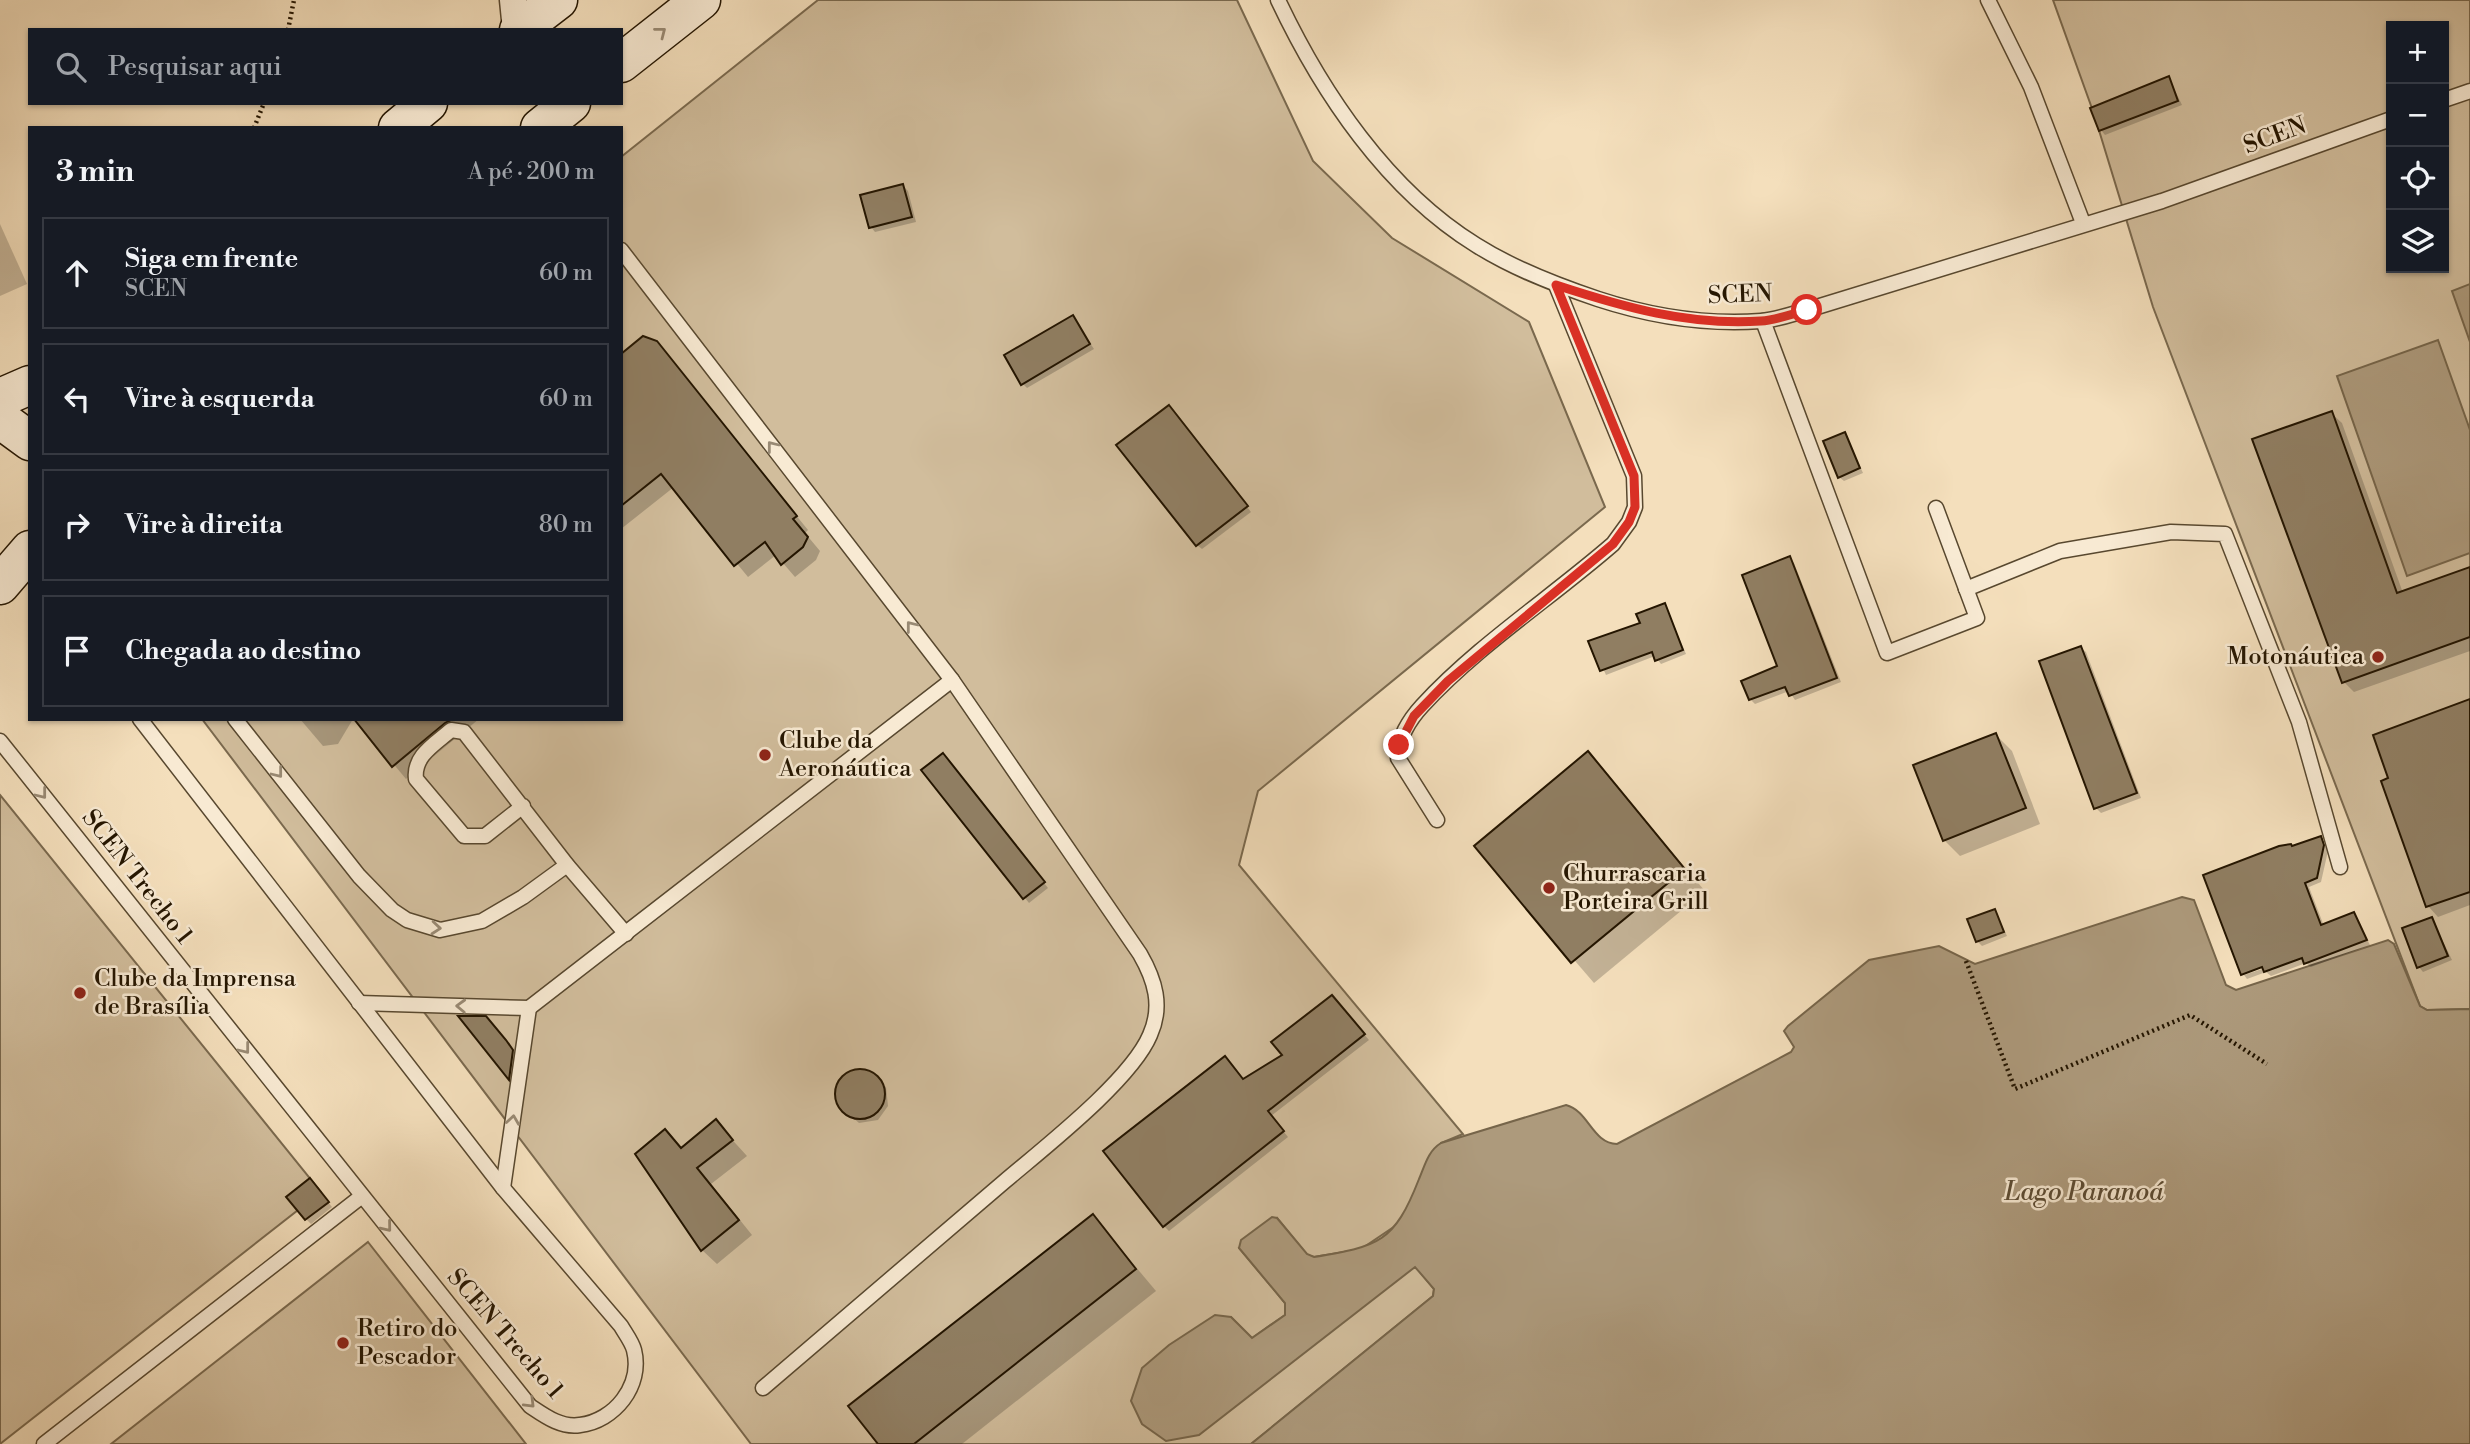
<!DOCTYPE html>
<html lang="pt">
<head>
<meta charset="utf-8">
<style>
	body { margin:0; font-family:"Libre Bodoni",serif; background:#242831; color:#f1f3f6 }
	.controls { position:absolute; right:21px; top:21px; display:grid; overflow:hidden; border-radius:0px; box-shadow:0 2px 5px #0004 }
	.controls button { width:63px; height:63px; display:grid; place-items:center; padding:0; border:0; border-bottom:2px solid #363941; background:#171b24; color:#f1f3f6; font:35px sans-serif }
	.stop { position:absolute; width:21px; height:21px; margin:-16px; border:5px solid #d93025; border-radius:50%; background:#fff }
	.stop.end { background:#d93025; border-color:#fff; box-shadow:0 2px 7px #0008 }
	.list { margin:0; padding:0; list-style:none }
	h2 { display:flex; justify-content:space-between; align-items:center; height:91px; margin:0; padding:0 28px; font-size:30px }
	h2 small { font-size:23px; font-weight:400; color:#9ea1a6 }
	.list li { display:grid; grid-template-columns:46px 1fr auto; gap:21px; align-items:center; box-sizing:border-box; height:112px; margin:0 14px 14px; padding:0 14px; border:2px solid #363941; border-radius:0px }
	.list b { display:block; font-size:26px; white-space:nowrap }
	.list p { margin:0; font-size:23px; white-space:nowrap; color:#9ea1a6 }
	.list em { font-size:23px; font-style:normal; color:#9ea1a6 }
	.icon { flex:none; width:38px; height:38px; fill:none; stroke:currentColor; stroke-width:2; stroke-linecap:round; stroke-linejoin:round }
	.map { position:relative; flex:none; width:2470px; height:1444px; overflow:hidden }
	.search { position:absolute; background:#171b24; box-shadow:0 2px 5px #0004; left:28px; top:28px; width:595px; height:77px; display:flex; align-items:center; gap:18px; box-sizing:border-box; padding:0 24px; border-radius:0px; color:#9ea1a6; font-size:26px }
	.panel { position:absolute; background:#171b24; box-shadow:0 2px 5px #0004; left:28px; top:126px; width:595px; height:595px; border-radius:0px }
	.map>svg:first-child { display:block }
	.green { fill:#d1bd9c; stroke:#7a694e; stroke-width:2; fill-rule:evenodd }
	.water { fill:#ad9a7c; stroke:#76654a; stroke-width:2 }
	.shadow { fill:#0003 }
	.building { fill:#907e62; stroke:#241500; stroke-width:2 }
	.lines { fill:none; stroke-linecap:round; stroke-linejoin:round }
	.service-casing { stroke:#58482f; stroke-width:17 }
	.minor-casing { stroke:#58482f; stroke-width:29 }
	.secondary-casing { stroke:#241500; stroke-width:41 }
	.path { stroke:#241500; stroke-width:4.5; stroke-dasharray:2 3.5; stroke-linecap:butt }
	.service { stroke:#f8ead3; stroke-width:14 }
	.minor { stroke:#f8ead3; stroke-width:26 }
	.secondary { stroke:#f8ead3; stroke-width:38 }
	.oneway { stroke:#998a74 }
	.route { stroke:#d93025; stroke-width:9 }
	.poi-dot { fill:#8f2418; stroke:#f8ead3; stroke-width:2.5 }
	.labels { text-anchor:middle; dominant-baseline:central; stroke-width:5; stroke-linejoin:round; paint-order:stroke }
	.street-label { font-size:24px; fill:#241500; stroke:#f8ead3 }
	.poi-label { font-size:24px; fill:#241500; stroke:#f8ead3; text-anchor:start }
	.water-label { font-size:26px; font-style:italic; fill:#5b4a32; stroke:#f8ead3 }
</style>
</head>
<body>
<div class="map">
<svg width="2470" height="1444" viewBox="0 0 2470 1444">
	<rect width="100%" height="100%" fill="#f4dfbc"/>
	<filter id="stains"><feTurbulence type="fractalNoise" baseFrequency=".00286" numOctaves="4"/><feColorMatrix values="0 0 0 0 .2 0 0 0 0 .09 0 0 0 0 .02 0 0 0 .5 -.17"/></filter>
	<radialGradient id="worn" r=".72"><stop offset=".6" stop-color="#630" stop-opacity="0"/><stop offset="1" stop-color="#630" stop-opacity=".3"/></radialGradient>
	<g class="green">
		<path d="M 818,0 L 1237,0 L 1313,161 L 1392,238 L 1529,322 L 1605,507 L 1258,791 L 1239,865 L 1463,1134 L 1441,1143 L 1401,1222 L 1361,1249 L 1314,1257 L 1307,1255 L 1277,1218 L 1239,1248 L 1285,1303 L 1288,1309 L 1285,1315 L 1252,1338 L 1231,1317 L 1131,1401 L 1412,1268 L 1417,1268 L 1434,1289 L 1433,1296 L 1251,1444 L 751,1444 L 202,719 L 621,719 L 621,157 Z"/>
		<path d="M 2053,0 L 2470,0 L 2470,1009 L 2427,1010 L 2420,1006 L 2153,307 L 2094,114 ZM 2391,26 L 2444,26 L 2444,268 L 2391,268 Z"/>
		<path d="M 0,795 L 321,1192 L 0,1444 Z"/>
		<path d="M 368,1242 L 526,1444 L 111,1444 Z"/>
	</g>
	<g class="water">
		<path d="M 2470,284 L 2470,342 L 2452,291 Z"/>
		<path d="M 2438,340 L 2470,430 L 2470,553 L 2407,576 L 2337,376 Z"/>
		<path d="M 2182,897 L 2194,900 L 2226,985 L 2236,990 L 2388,940 L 2394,944 L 2420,1006 L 2427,1010 L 2470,1009 L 2470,1444 L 1251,1444 L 1433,1296 L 1434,1289 L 1415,1267 L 1199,1435 L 1166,1441 L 1142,1424 L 1131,1401 L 1142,1368 L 1169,1345 L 1215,1315 L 1231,1317 L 1252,1338 L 1285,1315 L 1285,1303 L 1239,1248 L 1241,1240 L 1272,1217 L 1277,1218 L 1307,1254 L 1314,1257 C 1379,1246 1394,1243 1419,1179 C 1425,1165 1428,1151 1441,1143 L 1566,1105 C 1589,1111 1592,1143 1617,1144 L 1791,1052 L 1794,1047 L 1784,1031 L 1788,1026 L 1869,960 L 1939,946 L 1975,964 Z"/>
	</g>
	<g class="shadow">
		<path d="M 2169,78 L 2182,105 L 2105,135 L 2101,130 Z"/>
		<path d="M 903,186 L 908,191 L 916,222 L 875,232 L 871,227 Z"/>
		<path d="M 0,224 L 27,284 L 0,296 Z"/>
		<path d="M 1072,317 L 1094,349 L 1027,388 L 1023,384 Z"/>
		<path d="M 655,341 L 808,530 L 805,533 L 820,551 L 816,560 L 795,577 L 776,555 L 748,577 L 674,487 L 621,529 L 621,356 Z"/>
		<path d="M 1173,412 L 1251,512 L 1202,549 L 1197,545 Z"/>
		<path d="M 2331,413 L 2342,423 L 2403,593 L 2470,569 L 2470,651 L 2354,692 L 2344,682 Z"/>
		<path d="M 1845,434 L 1863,473 L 1844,481 L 1839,477 Z"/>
		<path d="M 1789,558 L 1794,563 L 1841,682 L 1795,700 L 1789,691 L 1755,704 L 1750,699 L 1780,667 Z"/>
		<path d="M 1665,605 L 1686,654 L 1661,664 L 1655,656 L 1606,675 L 1591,642 L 1642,624 Z"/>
		<path d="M 2081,648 L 2086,652 L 2141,798 L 2101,813 L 2096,808 Z"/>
		<path d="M 2470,700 L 2470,905 L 2438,917 L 2428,906 L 2391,779 Z"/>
		<path d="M 300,719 L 353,719 L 338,744 L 323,746 Z"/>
		<path d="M 356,719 L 479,719 L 406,779 Z"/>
		<path d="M 1996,735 L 2012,751 L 2040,824 L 1960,856 L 1944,840 Z"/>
		<path d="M 1588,754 L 1705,891 L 1594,983 L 1476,846 Z"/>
		<path d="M 947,760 L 1048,888 L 1029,903 L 924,770 Z"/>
		<path d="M 2321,838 L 2328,851 L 2321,882 L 2309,887 L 2324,926 L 2354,914 L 2370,945 L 2311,967 L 2306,963 L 2271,976 L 2266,972 L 2247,979 L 2244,975 L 2271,966 L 2292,848 Z"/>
		<path d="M 1995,911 L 2007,936 L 1982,946 L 1977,941 Z"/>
		<path d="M 2432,919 L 2452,960 L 2423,972 L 2419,967 Z"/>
		<path d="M 1336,1002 L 1369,1040 L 1271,1116 L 1288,1137 L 1169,1231 L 1164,1226 L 1244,1081 L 1285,1056 Z"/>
		<path d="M 462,1017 L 491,1023 L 517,1057 L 514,1082 Z"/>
		<path d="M 865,1071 L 886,1087 L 888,1106 L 878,1120 L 859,1123 L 839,1105 L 837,1089 L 848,1074 Z"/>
		<path d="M 716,1122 L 747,1156 L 711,1184 L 752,1235 L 717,1264 L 702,1250 L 665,1131 L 682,1149 Z"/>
		<path d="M 314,1185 L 332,1207 L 311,1224 L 306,1219 Z"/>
		<path d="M 1093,1216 L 1156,1291 L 962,1444 L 880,1444 Z"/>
	</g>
	<g class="building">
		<path d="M 2169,76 L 2178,101 L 2099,131 L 2090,108 Z"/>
		<path d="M 903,184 L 912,217 L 869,228 L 860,195 Z"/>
		<path d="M 1073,315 L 1090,344 L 1021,385 L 1004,355 Z"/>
		<path d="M 643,336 L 657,341 L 797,516 L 793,519 L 808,537 L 803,547 L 781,565 L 765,542 L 734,566 L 661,474 L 621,506 L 621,354 Z"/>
		<path d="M 1169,405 L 1248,506 L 1196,546 L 1116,445 Z"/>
		<path d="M 2332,411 L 2397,593 L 2470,567 L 2470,637 L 2342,683 L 2252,439 Z"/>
		<path d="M 1845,432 L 1860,468 L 1838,478 L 1823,441 Z"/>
		<path d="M 1790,556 L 1837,678 L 1789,696 L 1785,687 L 1749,700 L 1741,681 L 1777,666 L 1742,575 Z"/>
		<path d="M 1665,603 L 1683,650 L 1655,661 L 1652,652 L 1600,671 L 1588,641 L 1640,623 L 1636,614 Z"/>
		<path d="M 2081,646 L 2137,793 L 2094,809 L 2039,661 Z"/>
		<path d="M 2470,699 L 2470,892 L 2426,907 L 2381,781 L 2388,778 L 2373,735 Z"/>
		<path d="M 354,719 L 453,719 L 445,723 L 392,767 Z"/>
		<path d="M 1996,733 L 2026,808 L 1943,841 L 1913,765 Z"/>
		<path d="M 1588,751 L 1685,869 L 1571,963 L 1474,846 Z"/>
		<path d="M 943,753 L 1045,882 L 1023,899 L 921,770 Z"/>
		<path d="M 2321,836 L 2324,845 L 2317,878 L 2305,883 L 2321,925 L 2354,912 L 2367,940 L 2304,964 L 2302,958 L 2264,972 L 2262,967 L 2241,975 L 2203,875 L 2279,846 L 2291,844 L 2292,846 Z"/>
		<path d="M 1995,909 L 2004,932 L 1976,942 L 1967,919 Z"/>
		<path d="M 2432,917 L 2448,956 L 2417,968 L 2402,928 Z"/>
		<path d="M 1332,995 L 1365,1034 L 1268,1111 L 1284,1131 L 1163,1227 L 1103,1151 L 1225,1056 L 1243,1079 L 1282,1055 L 1271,1042 Z"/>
		<path d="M 458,1016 L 486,1016 L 506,1040 L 513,1050 L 509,1080 Z"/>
		<circle cx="860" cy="1094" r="25"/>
		<path d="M 716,1119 L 733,1140 L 697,1168 L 739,1220 L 701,1251 L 635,1154 L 665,1129 L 681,1148 Z"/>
		<path d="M 310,1178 L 329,1202 L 305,1220 L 286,1197 Z"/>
		<path d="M 1093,1214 L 1136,1269 L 914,1444 L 878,1444 L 848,1406 Z"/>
	</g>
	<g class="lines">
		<defs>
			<g id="service">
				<path d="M 1278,0 C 1322,93 1387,190 1476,245 C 1514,269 1556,285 1598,299 C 1650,316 1706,325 1761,321 C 1776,320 1792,314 1807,310 L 2162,201 L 2391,119"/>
				<path d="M 1988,0 L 2031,87 L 2083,223"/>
				<path d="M 2444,100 L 2470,91"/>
				<path d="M 621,250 L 952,680 L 1140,954 C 1155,980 1163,1006 1150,1035 C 1131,1080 1045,1147 1005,1181 C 925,1250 844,1319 763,1388"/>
				<path d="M 1763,321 L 1887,653 L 1977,618 L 1936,508"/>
				<path d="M 1966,589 L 2060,551 L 2171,532 L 2225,534 L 2299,722 L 2340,867"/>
				<path d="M 235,719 L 359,876 L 392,910 L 407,920 L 440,930 L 482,921 L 523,897 L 567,865"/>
				<path d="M 0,741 L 530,1406 C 545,1416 561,1428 580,1425 C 614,1421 643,1386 634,1350 C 632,1342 625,1333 621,1326 L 503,1188 L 140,719"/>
				<path d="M 523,806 L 485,836 L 464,836 L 416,779 C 413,756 435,744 451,730 L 464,732 L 567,865 L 626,934"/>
				<path d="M 1437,820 L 1398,758 C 1397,739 1410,719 1422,706 C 1478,645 1551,598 1613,544 L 1629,522 L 1635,507 L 1634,476 L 1556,285"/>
				<path d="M 359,1003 L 529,1008 L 952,680"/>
				<path d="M 503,1188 L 529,1008"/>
				<path d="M 44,1444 L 362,1196"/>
			</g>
			<path id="minor" d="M 513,0 L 516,30"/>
			<g id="secondary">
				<path d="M 519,30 L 558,0"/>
				<path d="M 621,63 L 701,0"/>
				<path d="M 398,128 L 428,103"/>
				<path d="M 540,128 L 571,103"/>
				<path d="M 0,398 L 30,385"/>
				<path d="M 0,419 L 30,441"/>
				<path d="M 0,585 L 30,550"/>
			</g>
		</defs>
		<use href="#service" class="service-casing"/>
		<use href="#minor" class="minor-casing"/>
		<use href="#secondary" class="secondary-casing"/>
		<g class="path">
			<path d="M 288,30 L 294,0"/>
			<path d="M 254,128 L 264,103"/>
			<path d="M 1966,961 L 2015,1089 L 2190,1015 L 2267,1064"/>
		</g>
		<use href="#service" class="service"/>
		<use href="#minor" class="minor"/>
		<use href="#secondary" class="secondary"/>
	</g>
	<defs><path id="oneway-chevron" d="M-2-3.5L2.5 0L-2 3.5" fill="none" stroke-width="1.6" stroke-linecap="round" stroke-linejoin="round" transform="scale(1.75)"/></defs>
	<g class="oneway">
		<use href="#oneway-chevron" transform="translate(661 32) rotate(-38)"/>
		<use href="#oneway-chevron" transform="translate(772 446) rotate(-128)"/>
		<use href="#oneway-chevron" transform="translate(911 626) rotate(-128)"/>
		<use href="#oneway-chevron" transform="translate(278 773) rotate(52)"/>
		<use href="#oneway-chevron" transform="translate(42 794) rotate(52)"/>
		<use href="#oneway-chevron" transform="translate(436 928) rotate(5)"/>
		<use href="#oneway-chevron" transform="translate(461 1006) rotate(-178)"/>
		<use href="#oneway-chevron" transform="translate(245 1049) rotate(52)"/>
		<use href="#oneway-chevron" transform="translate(513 1120) rotate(-82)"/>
		<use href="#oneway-chevron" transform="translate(387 1227) rotate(51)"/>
		<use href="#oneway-chevron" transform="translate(530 1403) rotate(45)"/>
	</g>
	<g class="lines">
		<path class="route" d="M 1399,745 L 1414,716 L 1448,681 L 1613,544 L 1629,522 L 1635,507 L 1634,476 L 1556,285 C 1623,307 1689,326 1761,321 C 1776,320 1792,314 1807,310"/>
	</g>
	<g class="poi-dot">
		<circle cx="2378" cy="657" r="7"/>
		<circle cx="765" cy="755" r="7"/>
		<circle cx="1549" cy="888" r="7"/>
		<circle cx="80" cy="993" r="7"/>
		<circle cx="343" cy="1343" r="7"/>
	</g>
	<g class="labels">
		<g class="street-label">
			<text transform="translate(2275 136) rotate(-20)">SCEN</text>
			<text transform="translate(1740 295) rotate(-2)">SCEN</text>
			<text transform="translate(137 877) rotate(52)">SCEN Trecho 1</text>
			<text transform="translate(505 1334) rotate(49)">SCEN Trecho 1</text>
		</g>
		<g class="poi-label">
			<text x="2364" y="657" text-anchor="end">Motonáutica</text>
			<text x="779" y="741">Clube da<tspan x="779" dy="28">Aeronáutica</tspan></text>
			<text x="1563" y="874">Churrascaria<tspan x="1563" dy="28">Porteira Grill</tspan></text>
			<text x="94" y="979">Clube da Imprensa<tspan x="94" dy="28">de Brasília</tspan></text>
			<text x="357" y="1329">Retiro do<tspan x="357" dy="28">Pescador</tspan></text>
		</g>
		<g class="water-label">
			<text x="2084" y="1192">Lago Paranoá</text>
		</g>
	</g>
	<rect width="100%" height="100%" filter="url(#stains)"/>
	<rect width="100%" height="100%" fill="url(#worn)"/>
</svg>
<div class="controls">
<button>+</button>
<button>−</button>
<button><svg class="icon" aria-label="locate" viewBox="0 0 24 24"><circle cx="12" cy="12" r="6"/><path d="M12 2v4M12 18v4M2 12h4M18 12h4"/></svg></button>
<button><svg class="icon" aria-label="layers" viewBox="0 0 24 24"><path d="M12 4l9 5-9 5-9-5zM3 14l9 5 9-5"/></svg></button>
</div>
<div class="stop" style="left:1807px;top:310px"></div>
<div class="stop end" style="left:1399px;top:745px"></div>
<div class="search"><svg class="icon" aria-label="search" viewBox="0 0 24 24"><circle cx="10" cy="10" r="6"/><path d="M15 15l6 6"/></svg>Pesquisar aqui</div>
<section class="panel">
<h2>3 min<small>A pé · 200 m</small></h2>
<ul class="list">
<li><svg class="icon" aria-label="ahead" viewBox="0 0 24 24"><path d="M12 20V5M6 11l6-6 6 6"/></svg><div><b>Siga em frente</b><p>SCEN</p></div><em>60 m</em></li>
<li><svg class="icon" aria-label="left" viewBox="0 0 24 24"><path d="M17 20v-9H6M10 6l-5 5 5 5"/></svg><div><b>Vire à esquerda</b></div><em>60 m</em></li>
<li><svg class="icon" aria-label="right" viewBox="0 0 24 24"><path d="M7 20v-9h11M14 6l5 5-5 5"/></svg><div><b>Vire à direita</b></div><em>80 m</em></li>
<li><svg class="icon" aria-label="arrive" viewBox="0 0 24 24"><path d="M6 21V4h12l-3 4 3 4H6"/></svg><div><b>Chegada ao destino</b></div></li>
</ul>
</section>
</div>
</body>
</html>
